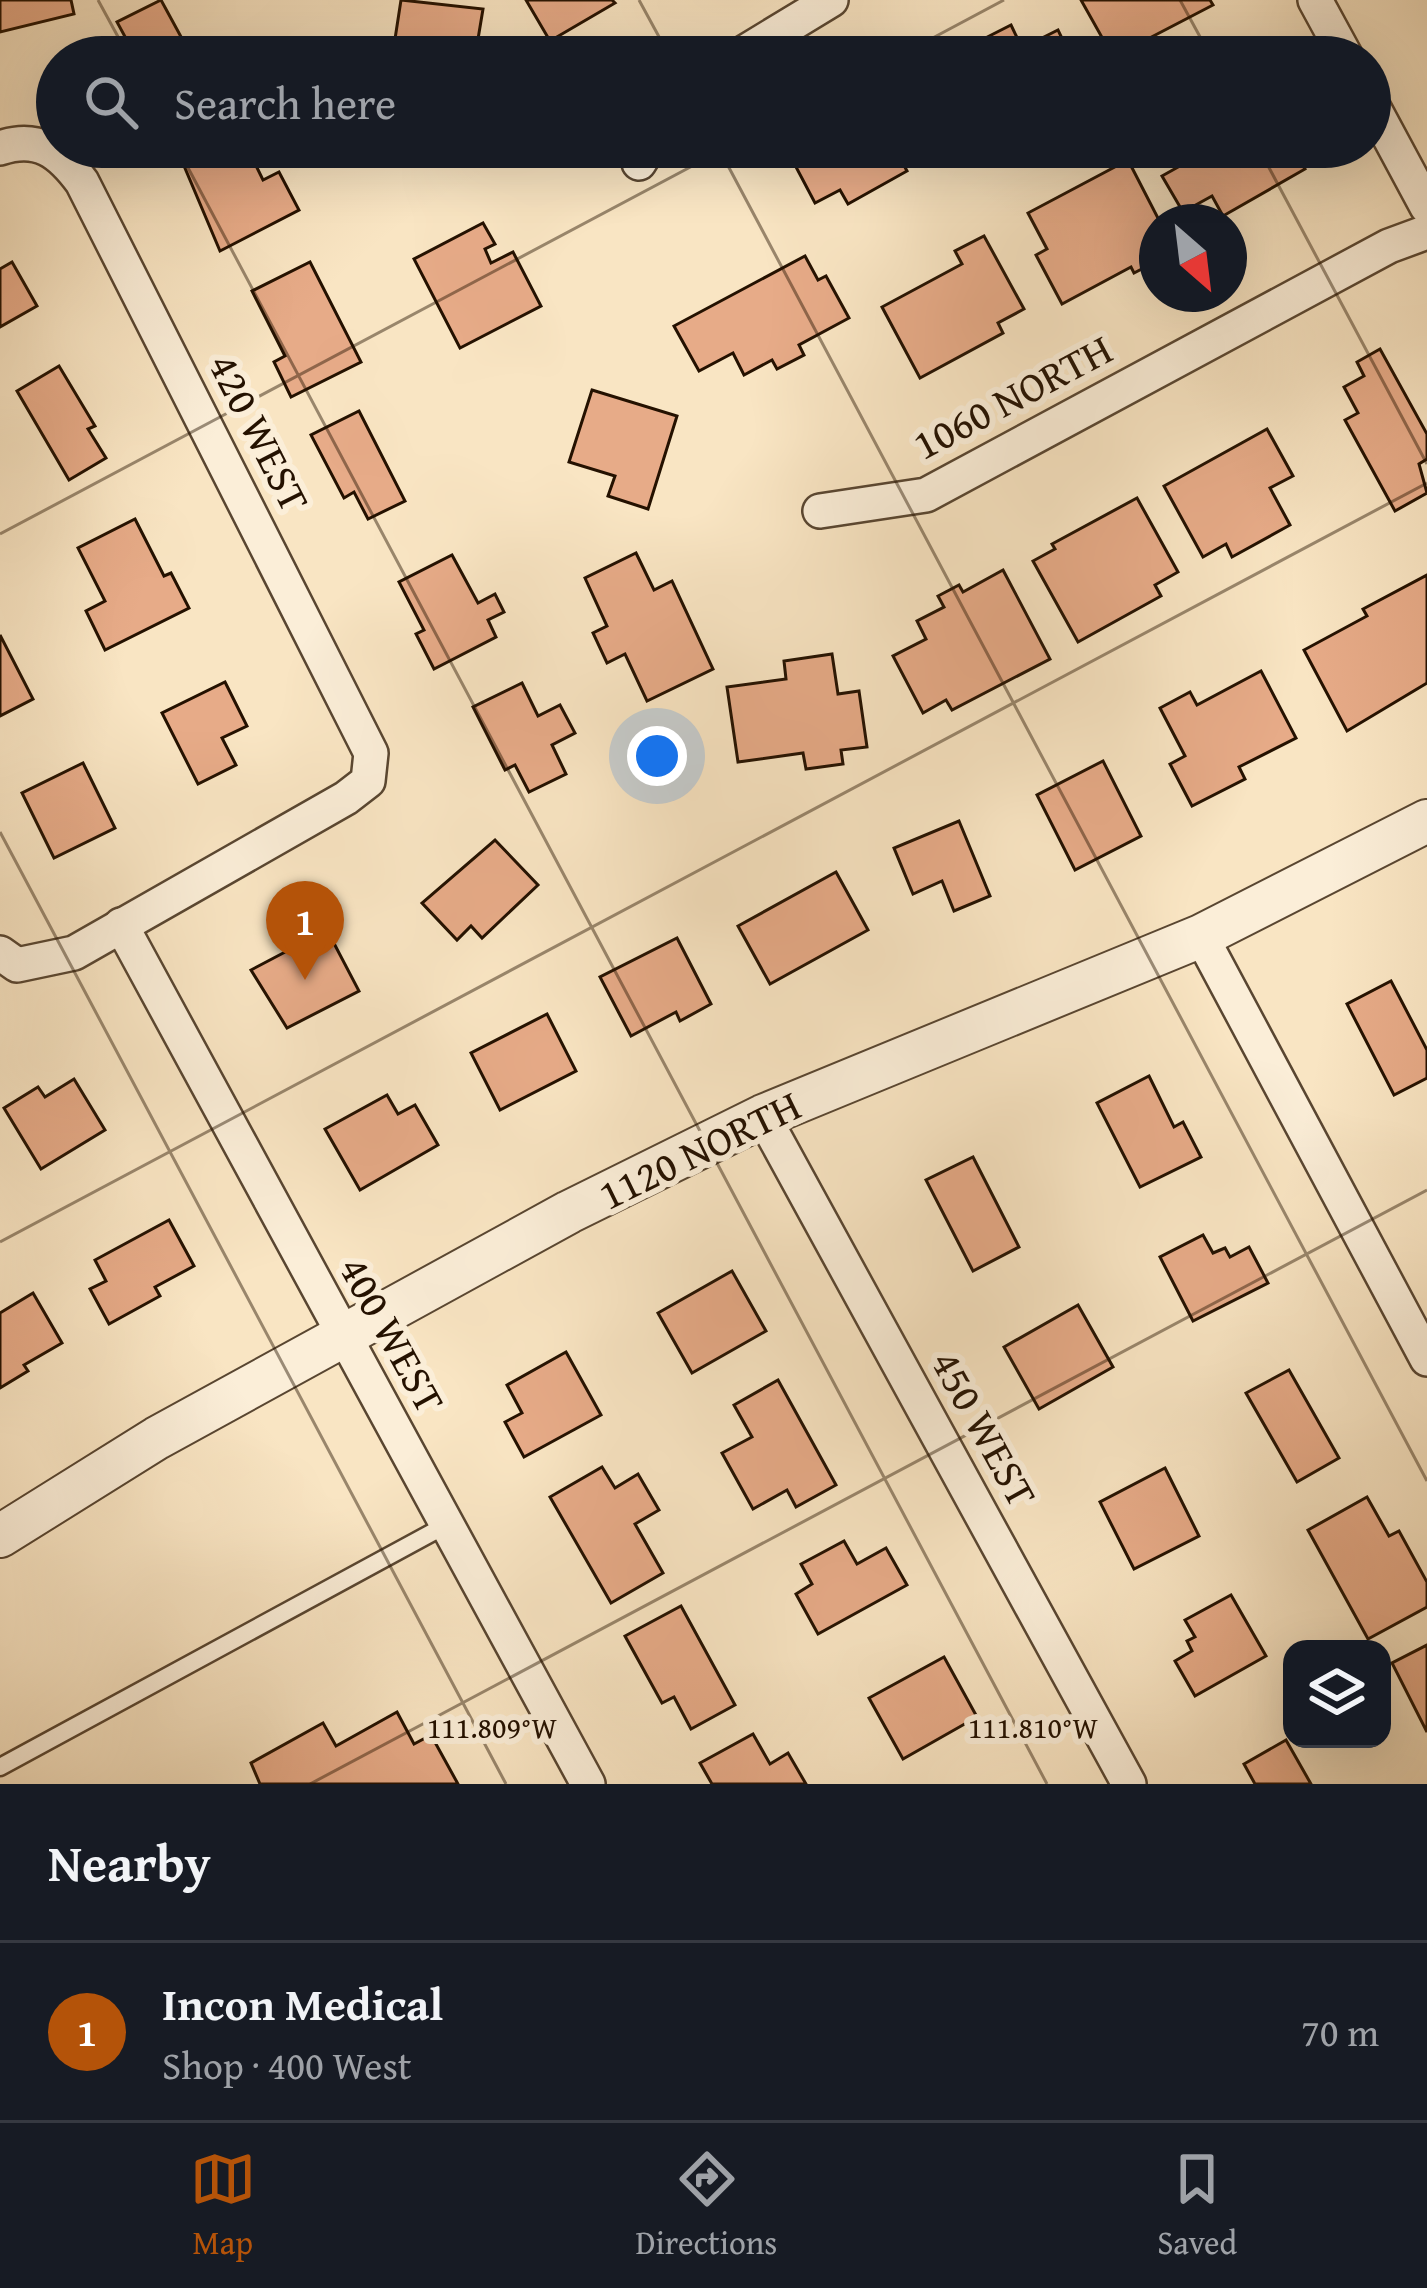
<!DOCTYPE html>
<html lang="en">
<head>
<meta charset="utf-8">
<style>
	body { margin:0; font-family:"Gentium Book Plus",serif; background:#242831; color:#f1f3f6 }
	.controls { position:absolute; right:36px; bottom:36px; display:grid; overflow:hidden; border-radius:24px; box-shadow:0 12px 48px #0002 }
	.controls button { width:108px; height:108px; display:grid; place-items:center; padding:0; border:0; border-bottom:3px solid #363941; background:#171b24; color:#f1f3f6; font:60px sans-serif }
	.compass { position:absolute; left:1139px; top:204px; width:108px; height:108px; border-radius:50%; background:#171b24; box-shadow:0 12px 48px #0002; rotate:152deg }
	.you { position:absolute; left:657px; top:756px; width:42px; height:42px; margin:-30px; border:9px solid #fff; border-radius:50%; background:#1a73e8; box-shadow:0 0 0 18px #1a73e833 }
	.badge { display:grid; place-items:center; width:78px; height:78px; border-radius:50%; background:#b45309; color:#fff; font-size:39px; font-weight:700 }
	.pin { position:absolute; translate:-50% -99px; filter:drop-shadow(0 3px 6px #0008) }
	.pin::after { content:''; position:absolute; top:63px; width:42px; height:36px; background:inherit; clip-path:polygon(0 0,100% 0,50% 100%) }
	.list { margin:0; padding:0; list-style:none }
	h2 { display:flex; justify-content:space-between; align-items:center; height:156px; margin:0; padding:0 48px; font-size:51px }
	h2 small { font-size:39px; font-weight:400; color:#9ea1a6 }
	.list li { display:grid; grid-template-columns:78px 1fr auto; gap:36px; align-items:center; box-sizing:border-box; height:180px; padding:0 48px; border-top:3px solid #363941 }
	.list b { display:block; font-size:45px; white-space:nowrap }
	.list p { margin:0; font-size:39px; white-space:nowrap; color:#9ea1a6 }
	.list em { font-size:39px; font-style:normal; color:#9ea1a6 }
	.icon { flex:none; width:66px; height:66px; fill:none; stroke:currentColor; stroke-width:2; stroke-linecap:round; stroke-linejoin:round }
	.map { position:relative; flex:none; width:1427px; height:1784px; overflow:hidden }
	.search { position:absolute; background:#171b24; box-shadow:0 12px 48px #0002; left:36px; right:36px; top:36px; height:132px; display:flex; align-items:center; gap:30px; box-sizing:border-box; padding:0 42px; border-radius:66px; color:#9ea1a6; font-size:45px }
	.sheet { height:336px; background:#171b24 }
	nav { display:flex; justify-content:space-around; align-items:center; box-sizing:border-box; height:168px; border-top:3px solid #363941; background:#171b24; font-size:33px; color:#9ea1a6 }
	nav a { display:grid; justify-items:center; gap:6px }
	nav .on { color:#b45309 }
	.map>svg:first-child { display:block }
	.building { fill:#e7ab88; stroke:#241100; stroke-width:3 }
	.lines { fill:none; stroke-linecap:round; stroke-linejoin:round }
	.service-casing { stroke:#594631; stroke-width:21 }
	.minor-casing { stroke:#594631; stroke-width:38 }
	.tertiary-casing { stroke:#594631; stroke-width:46 }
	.service { stroke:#fbeed8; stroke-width:16 }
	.minor { stroke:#fbeed8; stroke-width:33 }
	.tertiary { stroke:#fbeed8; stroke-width:42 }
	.ticks { fill:none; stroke:#241100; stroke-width:3; stroke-opacity:0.45 }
	.labels { text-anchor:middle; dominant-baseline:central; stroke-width:12; stroke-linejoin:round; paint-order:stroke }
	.street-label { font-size:42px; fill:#241100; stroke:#fbeed8 }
	.ticks-label { font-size:30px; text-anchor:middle; fill:#241100; stroke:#fbeed8; stroke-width:12; stroke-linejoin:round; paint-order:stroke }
</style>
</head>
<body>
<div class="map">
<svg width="1427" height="1784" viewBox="0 0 1427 1784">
	<rect width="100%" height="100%" fill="#f9e5c3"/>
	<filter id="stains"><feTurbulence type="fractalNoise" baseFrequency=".00167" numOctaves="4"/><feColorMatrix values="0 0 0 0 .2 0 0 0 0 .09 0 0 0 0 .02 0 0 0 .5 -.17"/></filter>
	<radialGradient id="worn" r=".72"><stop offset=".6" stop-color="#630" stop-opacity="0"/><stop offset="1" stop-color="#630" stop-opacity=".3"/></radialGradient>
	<g class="building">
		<path d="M 0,0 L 71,0 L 74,14 L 0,32 Z"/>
		<path d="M 161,0 L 192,57 L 136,57 L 117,22 Z"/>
		<path d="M 401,0 L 483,9 L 475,57 L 369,57 L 371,48 L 393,52 Z"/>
		<path d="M 526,0 L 612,0 L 615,3 L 550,41 Z"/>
		<path d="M 1081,0 L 1210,0 L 1213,5 L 1113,57 Z"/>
		<path d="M 1011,25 L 1022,48 L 1058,30 L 1071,57 L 948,57 Z"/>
		<path d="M 194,147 L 247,147 L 263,180 L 279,172 L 299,210 L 220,251 L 179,154 Z"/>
		<path d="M 894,147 L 907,171 L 848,204 L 840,190 L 815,203 L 786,148 Z"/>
		<path d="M 1214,147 L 1293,147 L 1305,169 L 1223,216 L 1212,196 L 1183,212 L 1162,176 Z"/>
		<path d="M 1128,160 L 1160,222 L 1157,261 L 1134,273 L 1131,267 L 1062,304 L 1036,255 L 1047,249 L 1028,213 Z"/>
		<path d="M 483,223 L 495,244 L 485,249 L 491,263 L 513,252 L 541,306 L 460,348 L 414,259 Z"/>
		<path d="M 984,236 L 1024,309 L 998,323 L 1003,333 L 920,378 L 882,307 L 962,264 L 955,251 Z"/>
		<path d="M 805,256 L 818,280 L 826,276 L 849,318 L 799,345 L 804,355 L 777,369 L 772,360 L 744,375 L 733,353 L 699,371 L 674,326 Z"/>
		<path d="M 12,262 L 37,306 L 0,327 L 0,269 Z"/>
		<path d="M 310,262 L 361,362 L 291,397 L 274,362 L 285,356 L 252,291 Z"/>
		<path d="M 1380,349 L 1427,434 L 1427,459 L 1419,464 L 1427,493 L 1395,511 L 1345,420 L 1358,413 L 1344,387 L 1364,376 L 1357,362 Z"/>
		<path d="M 59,366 L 95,426 L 88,429 L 106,458 L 69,480 L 17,391 Z"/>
		<path d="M 592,390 L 677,416 L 648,509 L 608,496 L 615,476 L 569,462 Z"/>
		<path d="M 359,411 L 405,501 L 368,519 L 354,492 L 344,498 L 311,435 Z"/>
		<path d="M 1267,429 L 1293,476 L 1270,488 L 1290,525 L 1232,557 L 1226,544 L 1203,557 L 1164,486 Z"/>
		<path d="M 1137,498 L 1178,572 L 1155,585 L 1161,596 L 1078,642 L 1033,561 L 1055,549 L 1052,544 Z"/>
		<path d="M 135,519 L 164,576 L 171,573 L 189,608 L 105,650 L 86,611 L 105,601 L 78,548 Z"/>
		<path d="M 636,553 L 654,590 L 672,581 L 713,669 L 647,701 L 625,654 L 607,663 L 593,633 L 607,626 L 585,578 Z"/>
		<path d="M 452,555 L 478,603 L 495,594 L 504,612 L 488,620 L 496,637 L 434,669 L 416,634 L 424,630 L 399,582 Z"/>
		<path d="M 1003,570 L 1050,659 L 952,710 L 946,700 L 923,713 L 893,656 L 926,639 L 917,621 L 944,607 L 938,596 L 959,585 L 963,592 Z"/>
		<path d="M 1427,575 L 1427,683 L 1347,731 L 1304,650 L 1367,616 L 1363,609 Z"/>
		<path d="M 0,635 L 33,699 L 0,716 Z"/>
		<path d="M 832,654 L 838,694 L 859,691 L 867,747 L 841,750 L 843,764 L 806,769 L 803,753 L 738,762 L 727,687 L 786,679 L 784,661 Z"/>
		<path d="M 1261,671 L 1296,738 L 1239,767 L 1245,779 L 1192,806 L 1170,764 L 1185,756 L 1160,708 L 1190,692 L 1197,705 Z"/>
		<path d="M 225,682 L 247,726 L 222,738 L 236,765 L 198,784 L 162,713 Z"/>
		<path d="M 522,683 L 538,716 L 560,705 L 575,733 L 552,745 L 566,774 L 529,792 L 515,765 L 505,770 L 473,707 Z"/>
		<path d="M 1103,761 L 1141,836 L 1075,870 L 1037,795 Z"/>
		<path d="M 83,763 L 115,828 L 54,858 L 22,793 Z"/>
		<path d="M 959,821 L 990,896 L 954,911 L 942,881 L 913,894 L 894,848 Z"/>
		<path d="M 495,840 L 538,885 L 482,938 L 471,926 L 457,940 L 422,903 Z"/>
		<path d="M 836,872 L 868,930 L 770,984 L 738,926 Z"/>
		<path d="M 327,930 L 359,991 L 287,1028 L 251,970 Z"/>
		<path d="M 677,938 L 711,1004 L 680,1021 L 676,1012 L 631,1036 L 600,977 Z"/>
		<path d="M 1391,981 L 1427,1050 L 1427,1078 L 1394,1095 L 1347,1004 Z"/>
		<path d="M 547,1014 L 576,1071 L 500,1110 L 471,1053 Z"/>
		<path d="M 1149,1076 L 1174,1127 L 1183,1122 L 1201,1157 L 1140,1187 L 1097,1103 Z"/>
		<path d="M 74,1079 L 105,1130 L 41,1169 L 4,1108 L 38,1087 L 45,1097 Z"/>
		<path d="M 387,1095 L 398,1114 L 415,1105 L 438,1145 L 360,1190 L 325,1129 Z"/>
		<path d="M 973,1157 L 1019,1247 L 973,1271 L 926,1180 Z"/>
		<path d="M 169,1220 L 194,1266 L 155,1287 L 160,1296 L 109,1324 L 90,1289 L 106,1281 L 95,1260 Z"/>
		<path d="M 1203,1235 L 1213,1253 L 1225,1248 L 1230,1257 L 1249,1247 L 1268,1283 L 1193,1321 L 1160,1257 Z"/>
		<path d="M 732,1271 L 766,1331 L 692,1373 L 658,1313 Z"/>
		<path d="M 33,1293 L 62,1343 L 24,1365 L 28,1371 L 0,1388 L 0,1313 Z"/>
		<path d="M 1078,1305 L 1113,1367 L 1039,1409 L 1004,1347 Z"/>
		<path d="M 566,1352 L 601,1415 L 524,1457 L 505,1422 L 522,1413 L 507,1385 Z"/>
		<path d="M 1289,1370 L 1339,1458 L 1297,1482 L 1246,1393 Z"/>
		<path d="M 778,1380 L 836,1485 L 796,1507 L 787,1490 L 753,1509 L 722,1453 L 752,1437 L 734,1405 Z"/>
		<path d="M 602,1467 L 615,1488 L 638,1474 L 659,1510 L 635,1524 L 663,1573 L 611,1603 L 550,1497 Z"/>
		<path d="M 1165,1468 L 1199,1536 L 1134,1569 L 1100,1502 Z"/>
		<path d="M 1367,1497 L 1389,1536 L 1399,1531 L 1427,1582 L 1427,1607 L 1368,1639 L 1308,1530 Z"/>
		<path d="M 844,1541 L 857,1564 L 886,1548 L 907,1585 L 818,1634 L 796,1594 L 812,1584 L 801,1564 Z"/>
		<path d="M 1231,1595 L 1266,1656 L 1195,1696 L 1175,1661 L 1192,1651 L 1187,1641 L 1195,1637 L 1185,1620 Z"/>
		<path d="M 681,1606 L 735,1705 L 691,1729 L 674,1697 L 662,1703 L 625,1636 Z"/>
		<path d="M 1427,1645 L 1427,1732 L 1392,1663 Z"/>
		<path d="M 944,1657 L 977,1717 L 903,1759 L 869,1698 Z"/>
		<path d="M 397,1712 L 414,1744 L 431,1735 L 458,1784 L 260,1784 L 251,1763 L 323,1723 L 336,1746 Z"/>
		<path d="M 753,1734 L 770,1764 L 788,1753 L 806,1784 L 712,1784 L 700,1763 Z"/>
		<path d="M 1286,1740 L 1311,1784 L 1255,1784 L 1244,1764 Z"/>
	</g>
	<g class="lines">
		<defs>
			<path id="service" d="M 0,1767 L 446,1525"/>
			<g id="minor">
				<path d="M 1315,0 L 1346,57"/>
				<path d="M 737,57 L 831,0"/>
				<path d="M 1370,101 L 1427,207"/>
				<path d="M 0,148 C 38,135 60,152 82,182 L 371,753 L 368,781 L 346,798 L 74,953 L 17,965 L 0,953"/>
				<path d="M 639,163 L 649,147"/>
				<path d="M 820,511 L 926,495 L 1389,246 L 1427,232"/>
				<path d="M 121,925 L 588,1784"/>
				<path d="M 1201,936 L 1427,1359"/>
				<path d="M 763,1116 L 1129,1784"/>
			</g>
			<path id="tertiary" d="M 0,1536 L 157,1438 L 569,1212 L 763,1116 L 1201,936 L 1427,821"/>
		</defs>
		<use href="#service" class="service-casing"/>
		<use href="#minor" class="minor-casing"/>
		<use href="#tertiary" class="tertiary-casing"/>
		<use href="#service" class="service"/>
		<use href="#minor" class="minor"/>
		<use href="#tertiary" class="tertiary"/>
	</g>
	<path class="ticks" d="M 98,0 L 129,57M 639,0 L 670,57M 1180,0 L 1211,57M 897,57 L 1004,0M 177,147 L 1047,1784M 718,147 L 1427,1481M 1258,147 L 1427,464M 0,534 L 728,147M 0,832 L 506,1784M 0,1242 L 1427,483M 310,1784 L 1427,1190"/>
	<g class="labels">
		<g class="street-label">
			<text transform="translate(1012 396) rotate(-28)">1060 NORTH</text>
			<text transform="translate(260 432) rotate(63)">420 WEST</text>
			<text transform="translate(699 1149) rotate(-26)">1120 NORTH</text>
			<text transform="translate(393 1334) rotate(61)">400 WEST</text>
			<text transform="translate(985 1428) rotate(61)">450 WEST</text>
		</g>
	</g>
	<g class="ticks-label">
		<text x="492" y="1738">111.809°W</text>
		<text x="1033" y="1738">111.810°W</text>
	</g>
	<rect width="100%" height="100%" filter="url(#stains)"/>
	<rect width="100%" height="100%" fill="url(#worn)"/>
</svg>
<div class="controls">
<button><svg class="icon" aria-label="layers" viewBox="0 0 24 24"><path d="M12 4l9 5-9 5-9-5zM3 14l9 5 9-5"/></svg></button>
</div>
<svg class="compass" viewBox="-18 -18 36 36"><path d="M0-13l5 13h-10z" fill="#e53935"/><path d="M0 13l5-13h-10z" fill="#9ea1a6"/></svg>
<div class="you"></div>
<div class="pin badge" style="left:305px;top:980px">1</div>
<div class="search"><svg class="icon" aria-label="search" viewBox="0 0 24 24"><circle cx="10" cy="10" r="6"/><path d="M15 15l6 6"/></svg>Search here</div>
</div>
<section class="sheet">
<h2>Nearby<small></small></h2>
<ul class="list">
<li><span class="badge">1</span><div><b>Incon Medical</b><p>Shop · 400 West</p></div><em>70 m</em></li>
</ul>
</section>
<nav>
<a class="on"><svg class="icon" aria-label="map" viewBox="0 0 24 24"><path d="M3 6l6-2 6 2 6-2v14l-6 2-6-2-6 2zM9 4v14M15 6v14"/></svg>Map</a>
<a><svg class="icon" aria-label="directions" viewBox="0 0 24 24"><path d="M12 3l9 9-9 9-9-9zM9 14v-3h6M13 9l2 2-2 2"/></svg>Directions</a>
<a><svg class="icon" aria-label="saved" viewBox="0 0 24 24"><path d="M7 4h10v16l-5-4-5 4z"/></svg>Saved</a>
</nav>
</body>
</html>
